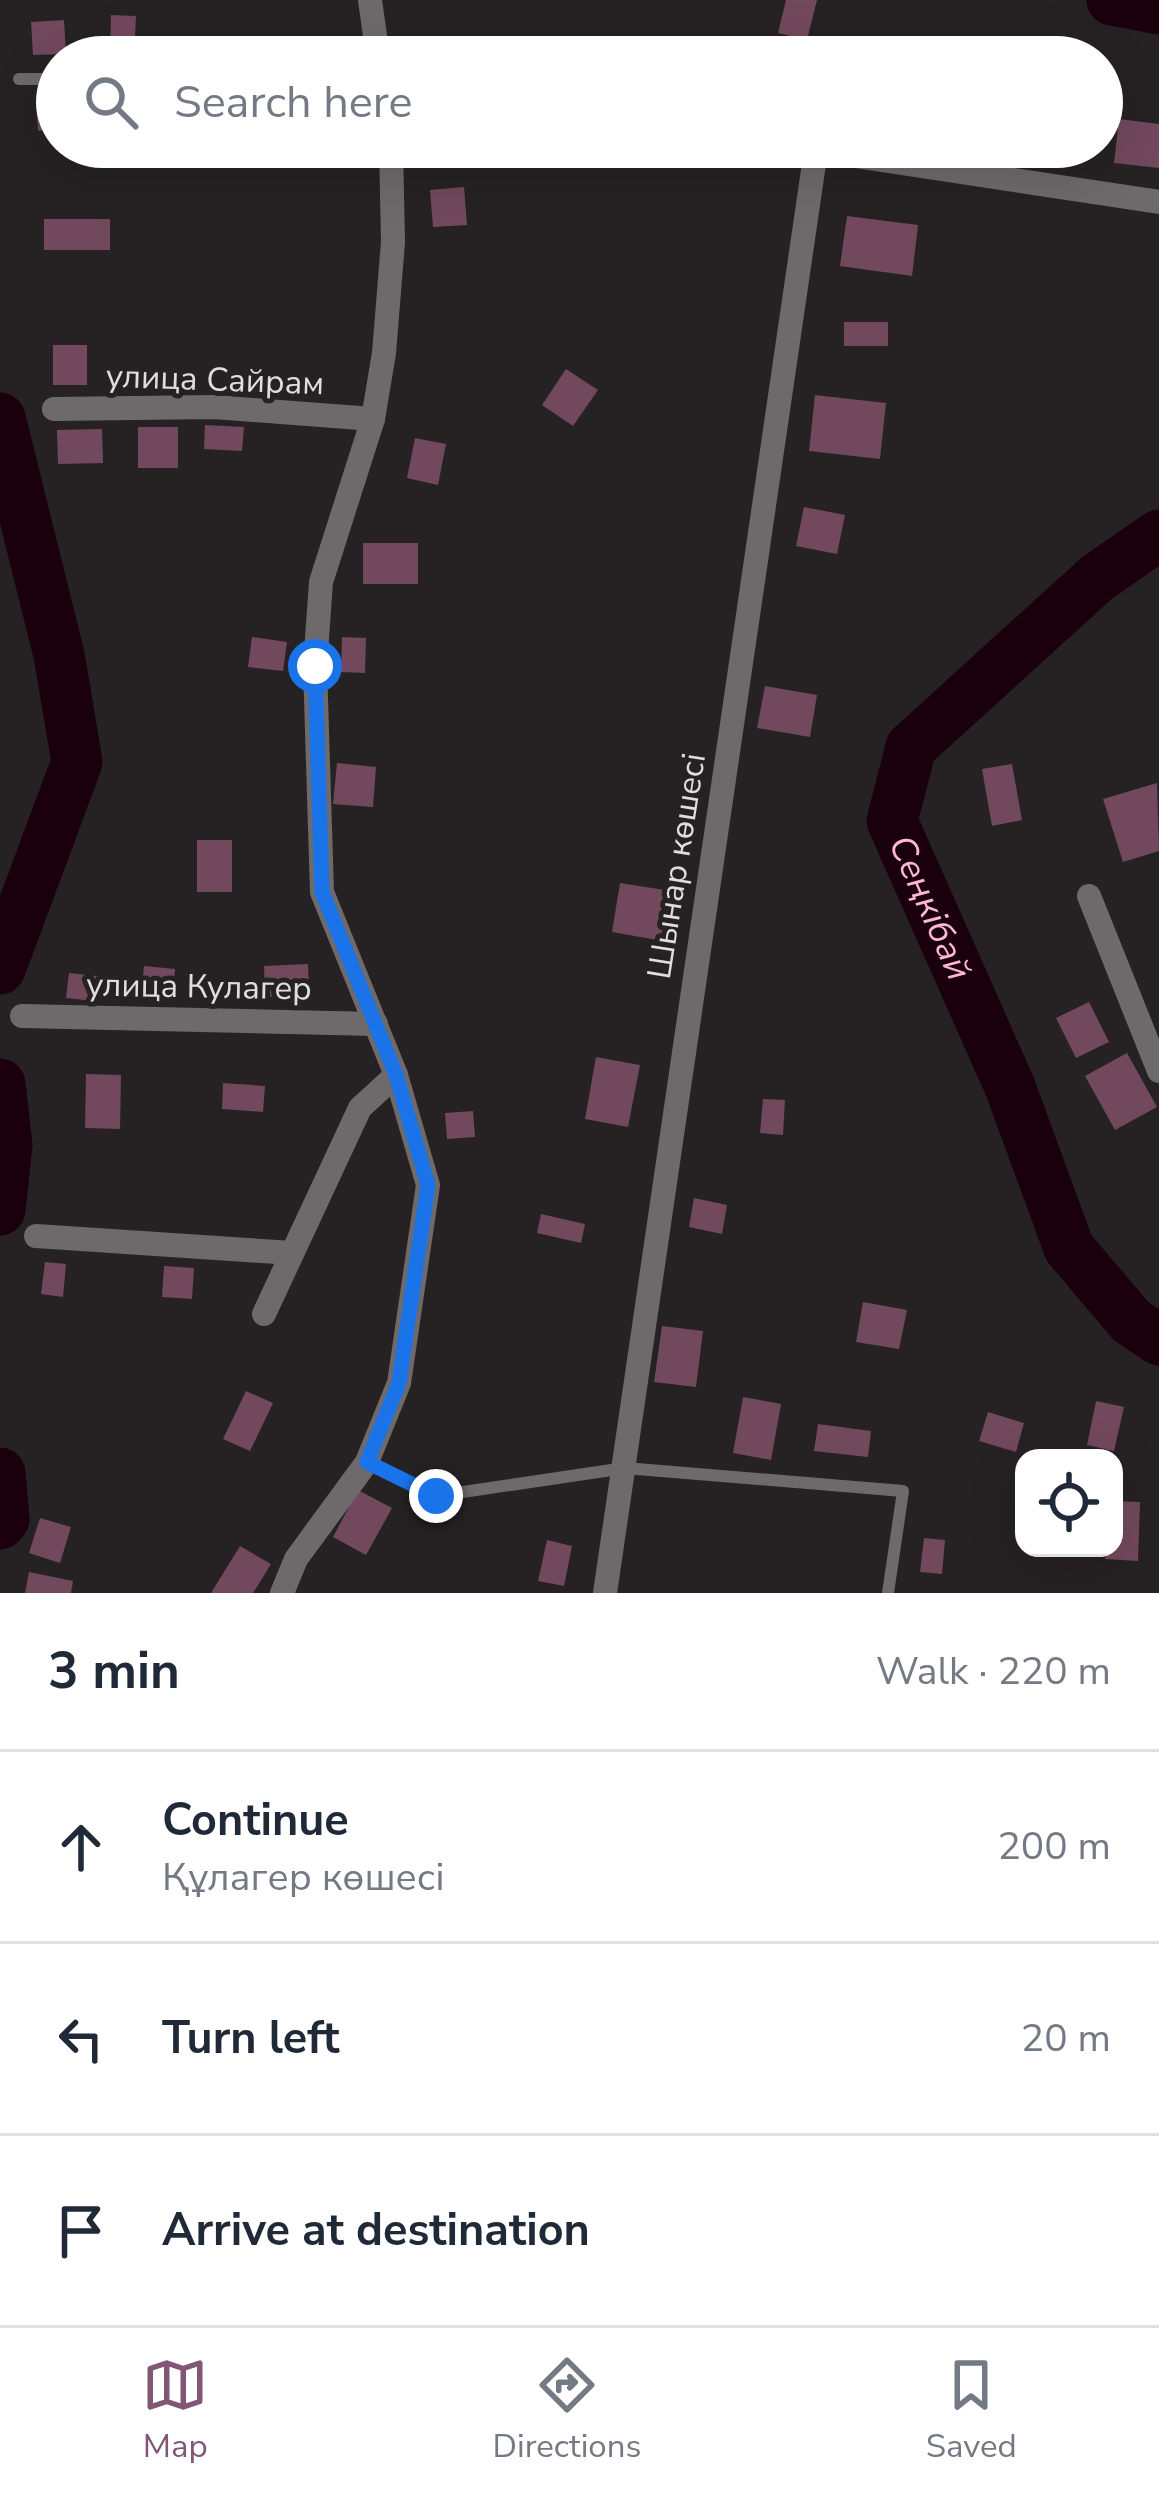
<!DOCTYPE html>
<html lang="en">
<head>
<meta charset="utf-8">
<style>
	body { margin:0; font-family:"Nunito Sans",sans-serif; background:#f2f2f3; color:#1f2937 }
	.controls { position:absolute; right:36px; bottom:36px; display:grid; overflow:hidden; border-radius:24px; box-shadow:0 12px 48px #0002 }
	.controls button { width:108px; height:108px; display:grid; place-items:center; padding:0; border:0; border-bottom:3px solid #e0e1e3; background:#fff; color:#1f2937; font:60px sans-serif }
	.stop { position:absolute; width:36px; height:36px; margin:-27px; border:9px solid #1a73e8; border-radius:50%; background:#fff }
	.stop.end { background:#1a73e8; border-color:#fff; box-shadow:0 3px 12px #0008 }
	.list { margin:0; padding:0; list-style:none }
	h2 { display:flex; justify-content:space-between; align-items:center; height:156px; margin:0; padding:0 48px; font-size:51px }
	h2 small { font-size:39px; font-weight:400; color:#747a83 }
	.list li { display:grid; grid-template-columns:78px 1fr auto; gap:36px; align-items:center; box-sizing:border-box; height:192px; padding:0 48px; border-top:3px solid #e0e1e3 }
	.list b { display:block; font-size:45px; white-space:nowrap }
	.list p { margin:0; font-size:39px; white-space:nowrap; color:#747a83 }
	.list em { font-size:39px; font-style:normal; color:#747a83 }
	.icon { flex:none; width:66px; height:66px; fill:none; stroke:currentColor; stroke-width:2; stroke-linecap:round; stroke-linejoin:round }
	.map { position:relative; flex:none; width:1159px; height:1593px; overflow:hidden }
	.search { position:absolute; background:#fff; box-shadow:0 12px 48px #0002; left:36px; right:36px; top:36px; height:132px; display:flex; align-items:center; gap:30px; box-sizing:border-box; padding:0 42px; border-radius:66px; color:#747a83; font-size:45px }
	.sheet { height:732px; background:#fff }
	nav { display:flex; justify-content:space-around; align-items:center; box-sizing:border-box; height:168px; border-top:3px solid #e0e1e3; background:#fff; font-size:33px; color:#747a83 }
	nav a { display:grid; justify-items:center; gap:6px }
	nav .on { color:#825776 }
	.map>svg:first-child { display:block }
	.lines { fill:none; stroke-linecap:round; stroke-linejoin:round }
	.river { stroke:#1a000c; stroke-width:51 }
	.building { fill:#72485c }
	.service { stroke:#6e6a6c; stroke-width:12 }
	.minor { stroke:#6e6a6c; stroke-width:24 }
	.route { stroke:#1a73e8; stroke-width:15 }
	.labels { text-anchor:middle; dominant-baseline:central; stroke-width:10; stroke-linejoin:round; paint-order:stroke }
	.street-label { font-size:33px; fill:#e1dedf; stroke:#262224 }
	.water-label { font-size:36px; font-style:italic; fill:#feb6d7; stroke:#262224 }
</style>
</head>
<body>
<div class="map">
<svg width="1159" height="1593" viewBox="0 0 1159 1593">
	<rect width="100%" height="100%" fill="#262224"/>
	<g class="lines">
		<g class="river">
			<path d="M 1112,0 L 1159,9"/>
			<path d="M 0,418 L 59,655 L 77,762 L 0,969"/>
			<path id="s1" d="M 1159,535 L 1097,578 L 911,747 L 892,821 L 1010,1087 L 1069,1248 L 1131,1321 L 1159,1340"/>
			<path d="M 0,1084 L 7,1145 L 0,1210"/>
			<path d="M 0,1473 L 4,1519 L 0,1524"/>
		</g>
	</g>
	<g class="building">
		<path d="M 786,0 L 817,0 L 807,40 L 778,33 Z"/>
		<path d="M 111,15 L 136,16 L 134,56 L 110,55 Z"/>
		<path d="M 64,20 L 66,54 L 33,55 L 31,22 Z"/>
		<path d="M 57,103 L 57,129 L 38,131 L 36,105 Z"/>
		<path d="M 1119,119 L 1159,124 L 1159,168 L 1114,163 Z"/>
		<path d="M 464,187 L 467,225 L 433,227 L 430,190 Z"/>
		<path d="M 847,216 L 918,225 L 912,276 L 840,266 Z"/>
		<rect x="44" y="219" width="66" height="31"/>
		<rect x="844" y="322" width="44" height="24"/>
		<rect x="53" y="345" width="34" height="40"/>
		<path d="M 566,369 L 598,390 L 573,426 L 542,405 Z"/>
		<path d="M 815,395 L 886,403 L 880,459 L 809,451 Z"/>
		<path d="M 205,425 L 244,427 L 242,451 L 204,449 Z"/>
		<rect x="138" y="427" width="40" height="41"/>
		<path d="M 102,429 L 103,463 L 58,464 L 57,430 Z"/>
		<path d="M 415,438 L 446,444 L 438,485 L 407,478 Z"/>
		<path d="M 804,507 L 845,515 L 837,554 L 796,546 Z"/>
		<rect x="363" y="543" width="55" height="41"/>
		<path d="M 252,637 L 287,642 L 283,671 L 248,667 Z"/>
		<path d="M 342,637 L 366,638 L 365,673 L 341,672 Z"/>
		<path d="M 765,686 L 817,695 L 810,737 L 757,728 Z"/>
		<path d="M 337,763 L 376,767 L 373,807 L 333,804 Z"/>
		<path d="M 1012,764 L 1022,820 L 992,826 L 982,769 Z"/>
		<path d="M 1157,783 L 1159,851 L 1123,862 L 1103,799 Z"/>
		<rect x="197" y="840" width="35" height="52"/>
		<path d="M 620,883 L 671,891 L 663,941 L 612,932 Z"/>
		<path d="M 308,964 L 309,995 L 265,997 L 264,966 Z"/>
		<path d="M 144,966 L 175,969 L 173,997 L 141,994 Z"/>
		<path d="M 69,973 L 97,976 L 94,1001 L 66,998 Z"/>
		<path d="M 1089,1002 L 1109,1042 L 1076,1058 L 1056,1018 Z"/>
		<path d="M 1127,1053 L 1157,1107 L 1115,1130 L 1085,1076 Z"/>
		<path d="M 596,1057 L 640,1065 L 628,1127 L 585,1119 Z"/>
		<path d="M 86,1074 L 121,1075 L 120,1129 L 85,1128 Z"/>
		<path d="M 223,1083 L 265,1086 L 263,1112 L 222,1109 Z"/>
		<path d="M 763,1099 L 785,1100 L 783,1135 L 760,1133 Z"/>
		<path d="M 473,1111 L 475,1137 L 447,1139 L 445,1113 Z"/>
		<path d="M 694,1198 L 727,1205 L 722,1234 L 689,1227 Z"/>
		<path d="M 541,1214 L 585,1224 L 581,1243 L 537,1233 Z"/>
		<path d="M 45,1262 L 66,1264 L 63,1297 L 41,1294 Z"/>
		<path d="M 164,1266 L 194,1268 L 192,1299 L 162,1297 Z"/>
		<path d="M 863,1302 L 907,1310 L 899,1349 L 856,1342 Z"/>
		<path d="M 662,1326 L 703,1331 L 696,1387 L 654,1382 Z"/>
		<path d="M 246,1391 L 273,1403 L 250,1451 L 223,1439 Z"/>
		<path d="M 743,1397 L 781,1404 L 771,1460 L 733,1453 Z"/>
		<path d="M 1096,1401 L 1124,1407 L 1114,1451 L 1087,1445 Z"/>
		<path d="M 988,1412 L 1024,1423 L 1016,1452 L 979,1441 Z"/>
		<path d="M 818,1424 L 871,1431 L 868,1457 L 814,1451 Z"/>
		<path d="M 358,1490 L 392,1508 L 366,1555 L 333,1537 Z"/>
		<path d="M 1114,1501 L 1140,1502 L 1138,1561 L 1105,1559 L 1106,1548 L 1114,1548 Z"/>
		<path d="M 40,1518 L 71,1527 L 60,1563 L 29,1553 Z"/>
		<path d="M 924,1538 L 945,1540 L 942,1574 L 920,1572 Z"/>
		<path d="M 547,1540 L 572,1546 L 564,1586 L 538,1581 Z"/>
		<path d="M 240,1546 L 271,1564 L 253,1593 L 211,1593 Z"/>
		<path d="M 29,1572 L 73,1581 L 71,1593 L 25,1593 Z"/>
	</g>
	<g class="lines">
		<g class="service">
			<path d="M 19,79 L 57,79"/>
			<path d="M 367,1462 L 436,1496 L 625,1468 L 903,1491 L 888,1593"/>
		</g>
		<g class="minor">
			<path d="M 370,0 L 378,57"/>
			<path d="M 796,147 L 1159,202"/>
			<path d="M 54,409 L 214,407 L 373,419"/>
			<path d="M 1089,896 L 1159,1071"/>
			<path d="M 22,1016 L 376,1024"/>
			<path d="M 36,1236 L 292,1253"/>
			<path d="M 264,1314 L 360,1108 L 396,1075"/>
			<path d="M 282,1593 L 296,1559 L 367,1462 L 399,1383 L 428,1185 L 396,1075 L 322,892 L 315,666 L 321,582 L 373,419 L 384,353 L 393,242 L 391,147"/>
			<path d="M 605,1593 L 816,150"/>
		</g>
	</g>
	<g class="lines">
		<path class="route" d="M 315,666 L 322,892 L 396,1075 L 428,1185 L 399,1383 L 367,1462 L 436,1496"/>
	</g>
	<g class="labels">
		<g class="street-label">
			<text transform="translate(215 380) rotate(2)">улица Сайрам</text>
			<text transform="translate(677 866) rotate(-81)">Шынар көшесі</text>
			<text transform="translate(199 987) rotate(1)">улица Кулагер</text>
		</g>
		<g class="water-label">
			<text stroke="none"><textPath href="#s1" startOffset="498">Сеңкібай</textPath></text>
		</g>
	</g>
</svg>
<div class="controls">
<button><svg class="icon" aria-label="locate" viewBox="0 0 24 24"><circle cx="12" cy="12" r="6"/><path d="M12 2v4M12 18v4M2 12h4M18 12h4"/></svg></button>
</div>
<div class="stop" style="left:315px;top:666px"></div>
<div class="stop end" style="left:436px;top:1496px"></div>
<div class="search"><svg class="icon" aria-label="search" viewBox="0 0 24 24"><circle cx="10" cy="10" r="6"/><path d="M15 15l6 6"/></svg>Search here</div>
</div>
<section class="sheet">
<h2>3 min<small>Walk · 220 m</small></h2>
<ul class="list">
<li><svg class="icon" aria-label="ahead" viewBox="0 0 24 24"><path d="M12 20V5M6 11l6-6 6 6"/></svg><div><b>Continue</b><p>Құлагер көшесі</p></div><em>200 m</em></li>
<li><svg class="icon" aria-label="left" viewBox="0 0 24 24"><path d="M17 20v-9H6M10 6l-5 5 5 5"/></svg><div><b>Turn left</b></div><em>20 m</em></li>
<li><svg class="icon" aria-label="arrive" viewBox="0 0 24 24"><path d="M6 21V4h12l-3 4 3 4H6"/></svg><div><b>Arrive at destination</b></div></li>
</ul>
</section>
<nav>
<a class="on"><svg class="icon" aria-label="map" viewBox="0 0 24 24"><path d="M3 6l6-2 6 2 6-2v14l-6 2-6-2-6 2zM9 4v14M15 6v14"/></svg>Map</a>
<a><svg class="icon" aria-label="directions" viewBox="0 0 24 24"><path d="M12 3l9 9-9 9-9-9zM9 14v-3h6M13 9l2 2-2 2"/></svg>Directions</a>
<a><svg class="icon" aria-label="saved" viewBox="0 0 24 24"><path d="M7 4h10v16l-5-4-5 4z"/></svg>Saved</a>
</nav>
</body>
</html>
